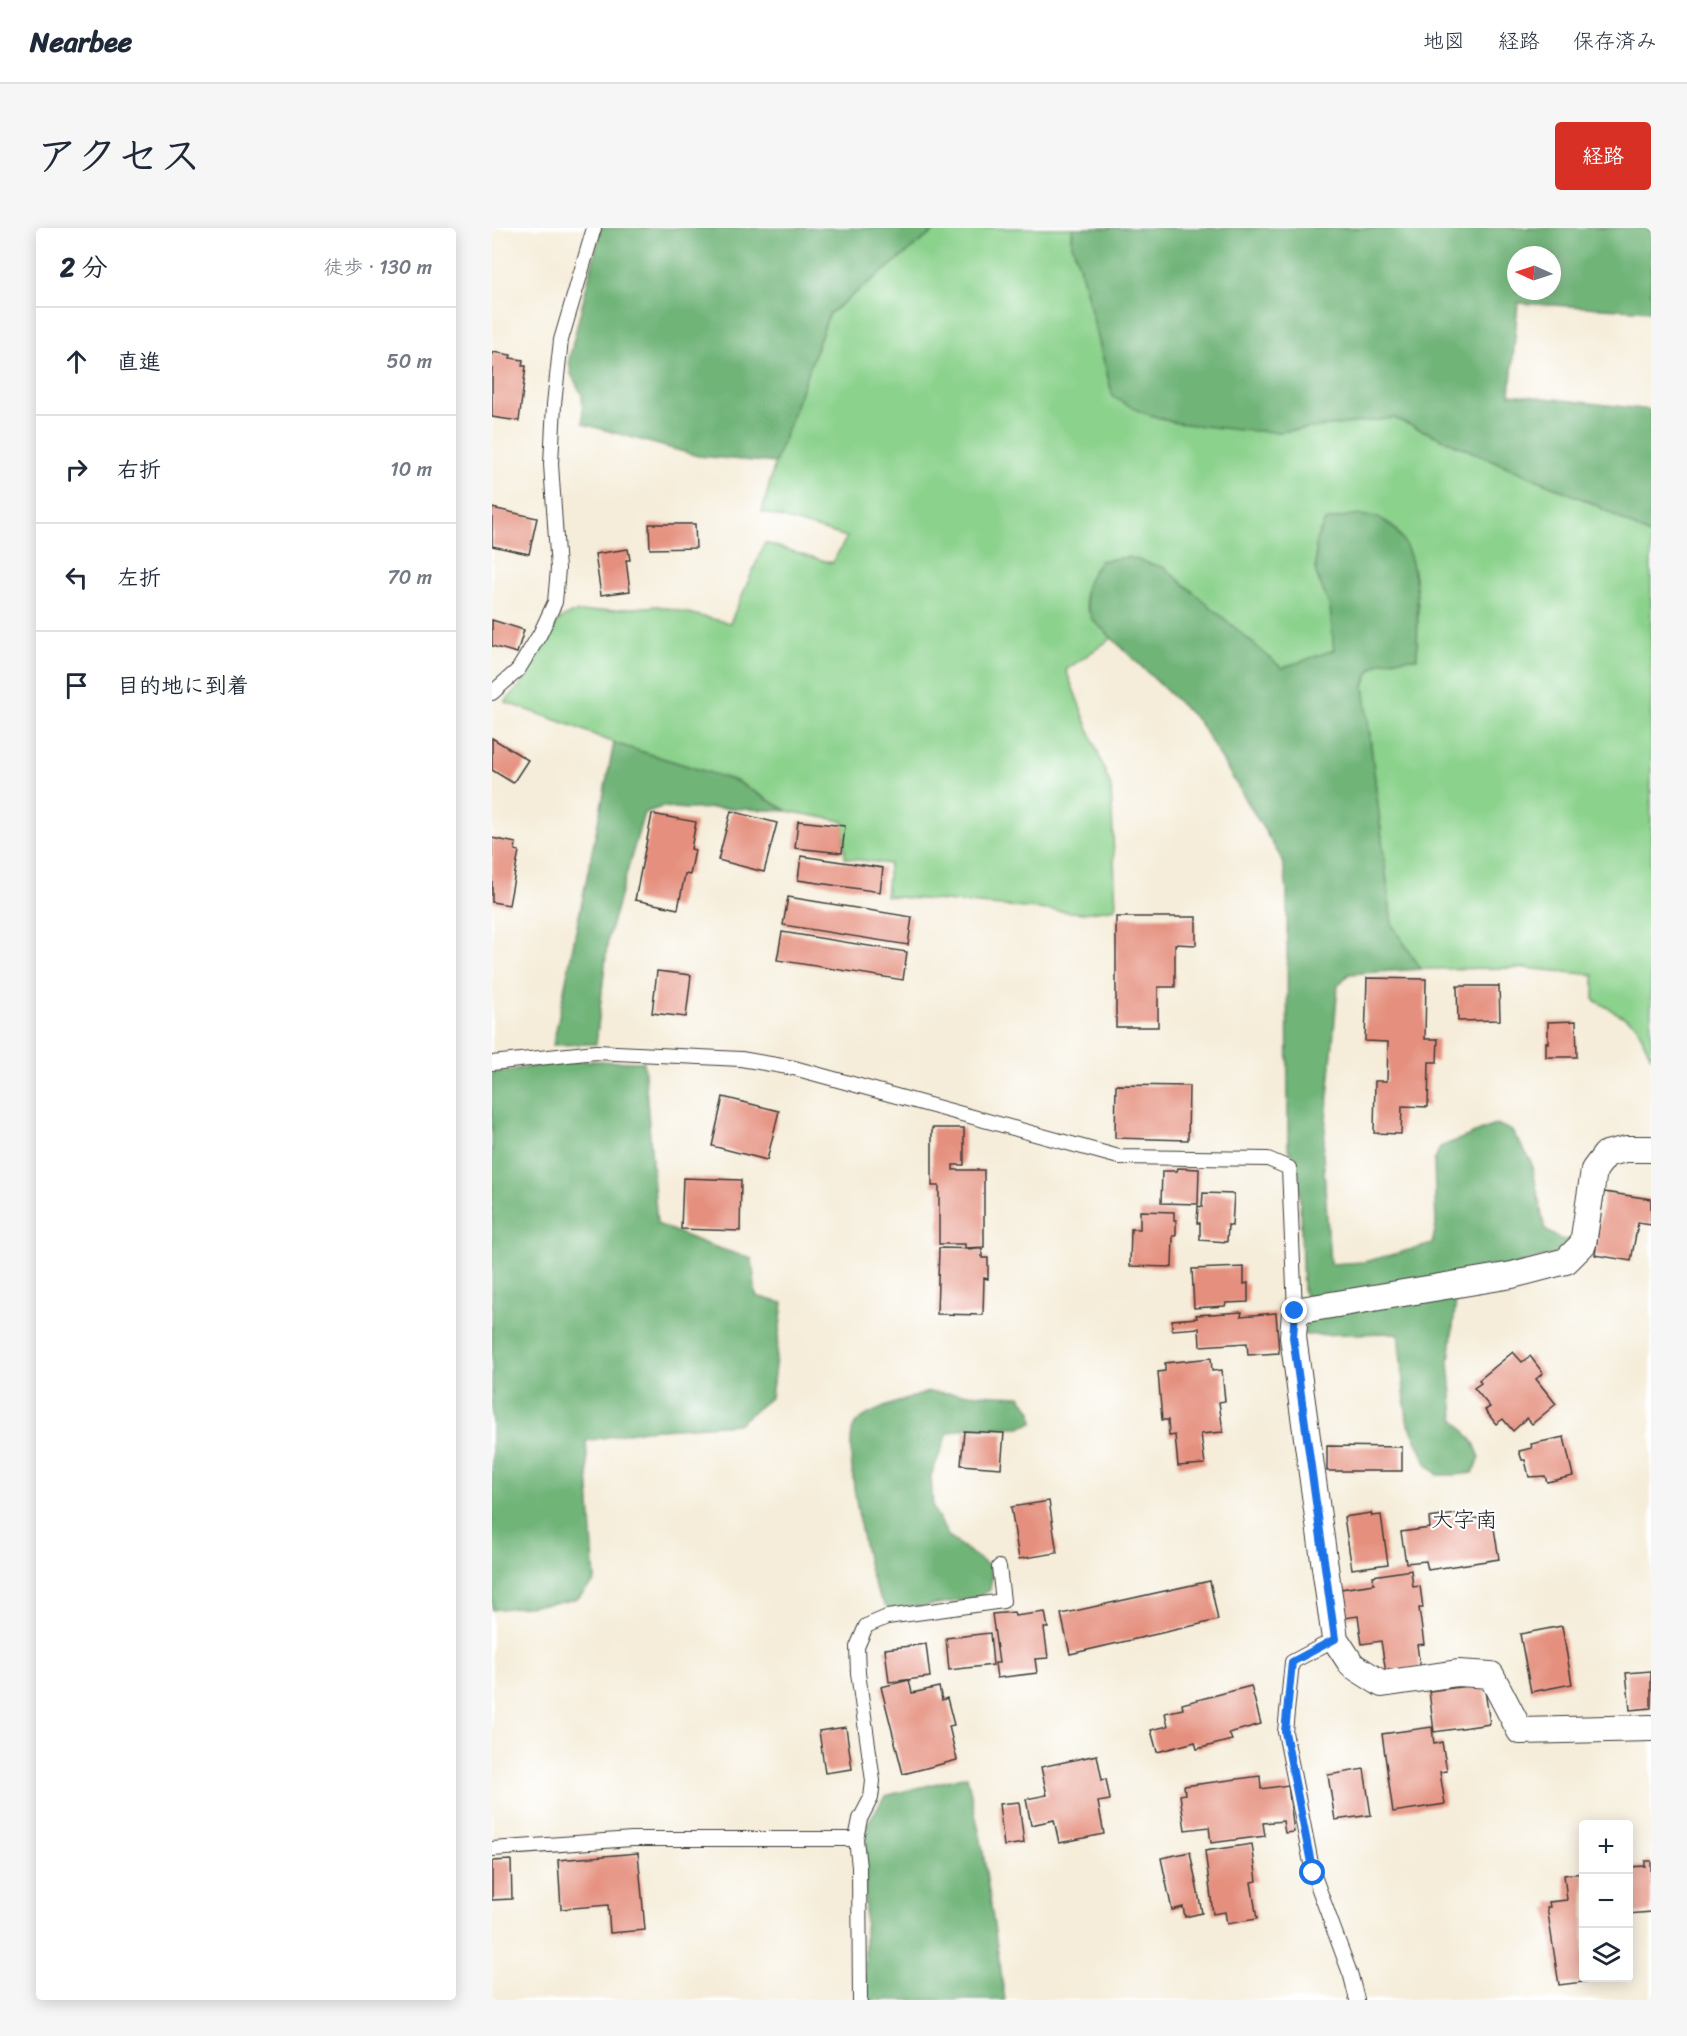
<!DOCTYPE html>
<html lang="ja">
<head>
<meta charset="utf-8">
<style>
	body { margin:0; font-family:Sriracha,"Klee One",sans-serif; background:#f6f6f7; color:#1f2937 }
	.controls { position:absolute; right:18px; bottom:18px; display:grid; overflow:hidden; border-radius:6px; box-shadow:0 3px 15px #0003 }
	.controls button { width:54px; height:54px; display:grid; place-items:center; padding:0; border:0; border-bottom:2px solid #e0e1e3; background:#fff; color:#1f2937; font:30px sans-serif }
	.compass { position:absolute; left:1015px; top:18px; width:54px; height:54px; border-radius:50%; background:#fff; box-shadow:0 3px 15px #0003; rotate:273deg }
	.stop { position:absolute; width:18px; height:18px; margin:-14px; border:4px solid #1a73e8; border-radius:50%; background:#fff }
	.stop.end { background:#1a73e8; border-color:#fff; box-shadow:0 2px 6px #0008 }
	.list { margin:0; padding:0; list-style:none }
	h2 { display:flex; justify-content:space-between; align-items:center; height:78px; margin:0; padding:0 24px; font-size:26px }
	h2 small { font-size:20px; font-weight:400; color:#747a83 }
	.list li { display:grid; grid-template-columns:39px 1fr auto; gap:18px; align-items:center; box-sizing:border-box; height:108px; padding:0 24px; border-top:2px solid #e0e1e3 }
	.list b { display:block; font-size:22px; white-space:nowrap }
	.list em { font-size:20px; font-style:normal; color:#747a83 }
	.icon { flex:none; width:33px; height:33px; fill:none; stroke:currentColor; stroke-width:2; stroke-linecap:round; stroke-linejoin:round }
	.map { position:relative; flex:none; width:1159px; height:1772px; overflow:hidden; border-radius:6px }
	header { display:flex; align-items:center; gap:36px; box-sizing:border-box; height:84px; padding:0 30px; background:#fff; border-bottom:2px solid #e0e1e3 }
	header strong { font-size:28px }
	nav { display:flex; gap:33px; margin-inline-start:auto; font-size:21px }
	.intro { display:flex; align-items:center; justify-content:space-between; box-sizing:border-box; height:144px; padding:0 36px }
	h1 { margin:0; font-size:42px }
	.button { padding:15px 27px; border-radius:6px; background:#d93025; color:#fff; font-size:21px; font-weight:700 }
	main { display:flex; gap:36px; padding:0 36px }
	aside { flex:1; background:#fff; border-radius:6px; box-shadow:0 3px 15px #0003 }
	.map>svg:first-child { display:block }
	.green { fill:#8bd28c; stroke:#547754; stroke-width:1.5 }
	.forest { fill:#70b478; stroke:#46684a; stroke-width:1.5; fill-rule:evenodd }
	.building { fill:#e5907e }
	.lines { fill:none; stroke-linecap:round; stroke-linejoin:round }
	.service-casing { stroke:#3d3b38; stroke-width:16 }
	.minor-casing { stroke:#3d3b38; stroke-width:28 }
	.service { stroke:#fff; stroke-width:14 }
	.minor { stroke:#fff; stroke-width:26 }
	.route { stroke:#1a73e8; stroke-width:8 }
	.labels { text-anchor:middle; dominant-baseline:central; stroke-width:4.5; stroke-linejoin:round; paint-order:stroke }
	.quarter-label { font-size:22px; fill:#1c1c1c; stroke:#fff }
</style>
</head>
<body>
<header>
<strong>Nearbee</strong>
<nav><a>地図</a><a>経路</a><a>保存済み</a></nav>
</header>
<div class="intro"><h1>アクセス</h1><a class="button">経路</a></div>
<main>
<aside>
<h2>2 分<small>徒歩 · 130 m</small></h2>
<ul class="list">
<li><svg class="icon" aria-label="ahead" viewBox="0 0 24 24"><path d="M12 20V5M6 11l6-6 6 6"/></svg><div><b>直進</b></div><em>50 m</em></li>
<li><svg class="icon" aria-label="right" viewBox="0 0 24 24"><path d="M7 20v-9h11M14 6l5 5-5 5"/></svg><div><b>右折</b></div><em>10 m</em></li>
<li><svg class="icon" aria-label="left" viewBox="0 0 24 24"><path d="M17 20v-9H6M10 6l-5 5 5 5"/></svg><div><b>左折</b></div><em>70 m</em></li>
<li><svg class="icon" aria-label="arrive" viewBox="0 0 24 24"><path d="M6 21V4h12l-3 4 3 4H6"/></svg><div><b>目的地に到着</b></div></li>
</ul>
</aside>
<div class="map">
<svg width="1159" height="1772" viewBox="0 0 1159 1772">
	<rect width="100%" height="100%" fill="#fff"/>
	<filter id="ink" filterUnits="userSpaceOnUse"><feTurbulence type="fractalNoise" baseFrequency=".0167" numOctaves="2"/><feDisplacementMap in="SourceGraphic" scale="12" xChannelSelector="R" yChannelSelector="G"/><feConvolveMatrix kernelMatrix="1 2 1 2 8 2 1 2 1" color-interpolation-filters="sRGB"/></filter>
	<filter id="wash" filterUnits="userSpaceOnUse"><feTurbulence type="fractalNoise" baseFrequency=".008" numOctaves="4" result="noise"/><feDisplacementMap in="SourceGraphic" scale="24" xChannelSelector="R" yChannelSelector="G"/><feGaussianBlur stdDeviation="1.35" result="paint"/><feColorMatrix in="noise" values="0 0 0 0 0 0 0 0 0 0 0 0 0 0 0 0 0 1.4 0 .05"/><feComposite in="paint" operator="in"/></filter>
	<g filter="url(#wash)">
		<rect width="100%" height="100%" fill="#f5edd9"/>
		<path class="green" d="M 446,0 L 580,0 L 580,16 L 590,47 L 621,169 L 786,204 L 902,190 L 1102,276 L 1159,308 L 1159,829 L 1144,796 L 1102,772 L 1102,747 L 1033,740 L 929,741 L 900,697 L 872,458 C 879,428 900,432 925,429 L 926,378 L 922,344 L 824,345 L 838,379 L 842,423 L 789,440 L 740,399 L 636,329 L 608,333 C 583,369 590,382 620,410 L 574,442 L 619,559 L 624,680 L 591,685 L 394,668 L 397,636 L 353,630 L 351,593 L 295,583 L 244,553 L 122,515 L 81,498 L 13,474 L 27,459 L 67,392 L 79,385 L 166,378 L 238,395 L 273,315 L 340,335 L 355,309 L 270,284 L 283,235 L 337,86 Z"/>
		<g class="forest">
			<path d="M 109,0 L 446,0 L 337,86 L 283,235 L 206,228 L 91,196 L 90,167 L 79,146 L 77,131 Z"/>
			<path d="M 581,0 L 1159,0 L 1159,83 L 1026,75 L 1018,166 L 1159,182 L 1159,308 L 1102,276 L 902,190 L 786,204 L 747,202 L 684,195 L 649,184 L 621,169 L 590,47 L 580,16 ZM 1024,27 L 1060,27 L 1060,63 L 1024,63 Z"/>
			<path d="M 859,287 C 867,288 879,287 887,290 C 933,310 925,388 925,430 C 900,432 879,428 872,458 L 900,697 L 929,741 L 857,746 L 846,757 L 831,926 L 838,1036 L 872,1034 L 940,1016 L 944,997 L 942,934 L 948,919 L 1005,896 L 1020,903 L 1039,933 L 1053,1002 L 1068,1011 L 1077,1012 L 1062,1026 L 1024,1037 L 821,1070 L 813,1068 L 811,1063 L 807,946 L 803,932 L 796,920 L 795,663 L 791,633 L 707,494 L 600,391 C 589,363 591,358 608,333 L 636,329 L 673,340 L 790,440 L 842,422 L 838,379 L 824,345 L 824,312 L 833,293 Z"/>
			<path d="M 122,515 L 244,553 L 295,583 L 230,580 L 196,581 L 170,579 L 152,585 L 116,710 L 104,816 L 61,817 Z"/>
			<path d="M 95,833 L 152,834 L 165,996 L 214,1016 L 260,1031 L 264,1068 L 291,1075 L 279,1169 L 246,1196 L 152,1202 L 94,1213 L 103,1353 L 86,1370 L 71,1374 L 0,1382 L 0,845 L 61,835 Z"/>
			<path d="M 965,1065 L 957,1133 L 962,1190 L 982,1215 L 988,1230 L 981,1245 L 962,1247 L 946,1247 L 936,1238 L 915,1192 L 906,1105 L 815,1107 L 810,1106 L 816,1090 Z"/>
			<path d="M 436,1164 L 528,1168 L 540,1183 L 541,1195 L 528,1199 L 475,1200 L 456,1205 L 439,1248 L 441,1280 L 457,1309 L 497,1338 L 500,1349 L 498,1362 L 485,1370 L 399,1383 C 391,1375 386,1367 382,1356 C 373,1331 351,1220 362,1198 C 370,1183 420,1170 436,1164 Z"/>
			<path d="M 475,1548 L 490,1617 L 513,1772 L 373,1772 L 373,1613 L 375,1596 L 393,1568 Z"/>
		</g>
		<g id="blocks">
			<g class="building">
				<path d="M 0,124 L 19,127 L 18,130 L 31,132 L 30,138 L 34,138 L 27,193 L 0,189 Z"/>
				<path d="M 0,280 L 45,290 L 37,326 L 0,318 Z"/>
				<path d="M 157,296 L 203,296 L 204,320 L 158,321 Z"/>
				<path d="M 136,321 L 138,332 L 134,332 L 138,363 L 109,367 L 103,326 Z"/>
				<path d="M 0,392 L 32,402 L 25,425 L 0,418 Z"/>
				<path d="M 0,510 L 36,532 L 21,555 L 0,542 Z"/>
				<path d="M 239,583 L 285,595 L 272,644 L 226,632 Z"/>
				<path d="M 160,586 L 204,594 L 199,621 L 203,622 L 198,647 L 193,646 L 186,681 L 143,672 Z"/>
				<path d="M 306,593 L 353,598 L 350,625 L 303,620 Z"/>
				<path d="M 0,610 L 24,615 L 23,622 L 27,623 L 17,677 L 0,674 Z"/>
				<path d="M 309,628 L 391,640 L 388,664 L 306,652 Z"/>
				<path d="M 296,669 L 420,689 L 416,717 L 291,697 Z"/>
				<path d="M 624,689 L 704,689 L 704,717 L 683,716 L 683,759 L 666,759 L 666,799 L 624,799 Z"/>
				<path d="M 290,704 L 415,724 L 411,752 L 285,732 Z"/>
				<path d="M 165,743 L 199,747 L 194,789 L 160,785 Z"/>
				<path d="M 875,750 L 934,751 L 933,811 L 946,811 L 945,834 L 937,834 L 936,879 L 910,878 L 909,906 L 882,905 L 883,853 L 895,853 L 896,814 L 873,813 Z"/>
				<path d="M 965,758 L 1007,758 L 1008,792 L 966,793 Z"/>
				<path d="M 1084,793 L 1085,829 L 1054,829 L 1054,814 L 1056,815 L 1056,794 Z"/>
				<path d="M 624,857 L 697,858 L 696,912 L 623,910 Z"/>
				<path d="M 231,869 L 287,883 L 275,932 L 220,918 Z"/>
				<path d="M 440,900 L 472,900 L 472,937 L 461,937 L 461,942 L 492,942 L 492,1019 L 473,1020 L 473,1016 L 447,1016 L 447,958 L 440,958 Z"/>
				<path d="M 686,940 L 707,941 L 706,976 L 669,975 L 670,943 L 685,943 Z"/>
				<path d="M 191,950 L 249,952 L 248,1003 L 189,1001 Z"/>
				<path d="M 1112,964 L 1159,971 L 1159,997 L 1146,995 L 1139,1033 L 1103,1027 Z"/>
				<path d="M 711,965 L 742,966 L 740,998 L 736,997 L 735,1014 L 708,1012 L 708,995 L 705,995 L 706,978 L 710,979 Z"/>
				<path d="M 648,983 L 682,984 L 682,992 L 684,992 L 684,1008 L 681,1008 L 680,1039 L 638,1038 L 639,1001 L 648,1001 Z"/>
				<path d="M 447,1020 L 490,1021 L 490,1030 L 496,1030 L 496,1051 L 492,1050 L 491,1087 L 445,1086 Z"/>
				<path d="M 752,1039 L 752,1056 L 756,1055 L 756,1074 L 734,1075 L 733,1078 L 702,1080 L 700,1041 Z"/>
				<path d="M 750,1084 L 749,1088 L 784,1085 L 787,1125 L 756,1127 L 755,1115 L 708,1118 L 707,1100 L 680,1102 L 680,1092 L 705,1090 L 704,1087 Z"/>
				<path d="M 1021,1124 L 1030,1134 L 1038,1128 L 1051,1145 L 1044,1151 L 1064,1176 L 1040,1196 L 1035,1190 L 1021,1203 L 1011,1191 L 1004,1196 L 993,1182 L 998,1179 L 982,1160 L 989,1155 L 987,1152 Z"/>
				<path d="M 719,1130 L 720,1143 L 730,1142 L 733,1173 L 727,1174 L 731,1204 L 709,1206 L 713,1236 L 686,1238 L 683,1207 L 677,1208 L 676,1192 L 670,1192 L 666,1144 L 673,1143 L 673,1135 Z"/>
				<path d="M 472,1203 L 512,1205 L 509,1240 L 469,1237 Z"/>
				<path d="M 1072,1209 L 1081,1248 L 1055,1254 L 1053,1248 L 1037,1249 L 1033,1232 L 1030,1232 L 1027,1223 L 1040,1220 L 1039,1216 Z"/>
				<path d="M 835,1218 L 910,1219 L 910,1243 L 835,1243 Z"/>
				<path d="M 557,1273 L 565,1325 L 527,1331 L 519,1279 Z"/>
				<path d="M 879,1285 L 880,1288 L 889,1287 L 896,1336 L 860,1341 L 852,1289 Z"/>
				<path d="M 971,1285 L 972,1292 L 1000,1288 L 1007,1331 L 936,1342 L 934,1333 L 914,1335 L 909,1304 L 938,1300 L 937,1290 Z"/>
				<path d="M 919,1342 L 921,1359 L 928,1358 L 931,1380 L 927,1380 L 932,1416 L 925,1417 L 928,1439 L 894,1445 L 889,1413 L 870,1416 L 866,1388 L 853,1390 L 849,1361 L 882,1356 L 881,1348 Z"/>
				<path d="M 718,1353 L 726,1392 L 578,1426 L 569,1386 Z"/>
				<path d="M 522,1384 L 523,1388 L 553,1384 L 556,1400 L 552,1400 L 556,1430 L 543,1431 L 545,1445 L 505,1450 L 503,1435 L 507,1435 L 500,1386 Z"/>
				<path d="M 1070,1398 L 1080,1456 L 1039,1464 L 1028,1406 Z"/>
				<path d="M 498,1405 L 501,1437 L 457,1442 L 454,1410 Z"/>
				<path d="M 434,1416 L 438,1449 L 397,1454 L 393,1421 Z"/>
				<path d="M 1159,1443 L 1159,1480 L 1138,1482 L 1134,1445 Z"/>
				<path d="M 417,1452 L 420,1465 L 447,1459 L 450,1472 L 455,1470 L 462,1497 L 457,1498 L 465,1532 L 411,1546 L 389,1459 Z"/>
				<path d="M 992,1456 L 998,1496 L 942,1504 L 937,1463 Z"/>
				<path d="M 759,1458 L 769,1496 L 737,1505 L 740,1512 L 705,1521 L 703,1514 L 665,1524 L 659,1502 L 676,1498 L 673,1485 L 691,1481 L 690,1476 Z"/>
				<path d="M 354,1499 L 360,1541 L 333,1545 L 327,1503 Z"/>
				<path d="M 940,1499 L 942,1516 L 950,1514 L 955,1543 L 948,1544 L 953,1576 L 901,1584 L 890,1506 Z"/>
				<path d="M 605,1527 L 610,1552 L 614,1551 L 618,1572 L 606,1574 L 612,1606 L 567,1615 L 562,1592 L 539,1597 L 534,1571 L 555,1567 L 549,1539 Z"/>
				<path d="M 872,1541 L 879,1587 L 843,1592 L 836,1547 Z"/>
				<path d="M 768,1548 L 769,1561 L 796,1557 L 802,1604 L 793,1605 L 791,1593 L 771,1595 L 773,1608 L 719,1615 L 717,1599 L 693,1602 L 688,1567 L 693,1566 L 692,1558 Z"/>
				<path d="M 527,1574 L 532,1615 L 512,1618 L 507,1576 Z"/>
				<path d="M 760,1616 L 765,1653 L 759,1654 L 765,1691 L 735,1696 L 733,1684 L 721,1686 L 713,1623 Z"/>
				<path d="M 698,1624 L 710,1685 L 693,1689 L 691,1679 L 680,1682 L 669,1630 Z"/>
				<path d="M 146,1625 L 153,1702 L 118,1705 L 116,1677 L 69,1681 L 66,1632 Z"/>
				<path d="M 19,1632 L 20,1671 L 0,1672 L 0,1633 Z"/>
				<path d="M 1153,1633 L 1159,1633 L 1159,1684 L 1136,1686 L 1136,1639 L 1153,1638 Z"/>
				<path d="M 1092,1645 L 1092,1750 L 1116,1751 L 1067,1757 L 1055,1679 L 1058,1679 L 1057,1674 L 1075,1672 L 1072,1647 Z"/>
			</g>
		</g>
	</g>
	<g filter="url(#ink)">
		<use href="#blocks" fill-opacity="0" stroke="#3d3b38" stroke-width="1.5"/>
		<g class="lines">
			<defs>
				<g id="service">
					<path d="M 0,465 L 26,442 L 48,406 L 63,374 L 66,341 L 59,236 L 62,176 L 69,112 L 102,0"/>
					<path d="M 0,835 L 104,824 L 249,831 L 302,840 L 627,929 L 776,931 L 797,940 L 803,1083"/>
					<path d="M 843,1411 L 800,1434 L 793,1504 L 821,1645 L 859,1748 L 865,1772"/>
					<path d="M 0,1621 L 140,1611 L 364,1611"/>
					<path d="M 368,1772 L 367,1639 L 364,1611 L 368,1591 L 379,1570 L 381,1553 L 366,1445 L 365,1419 L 374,1398 L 395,1389 L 511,1373 L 507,1339"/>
				</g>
				<path id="minor" d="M 1159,921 L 1134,921 L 1114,926 L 1102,942 L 1091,1016 L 1074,1033 L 1020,1047 L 803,1083 L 801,1109 L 843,1411 L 860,1437 L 890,1456 L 966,1445 L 999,1447 L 1028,1503 L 1159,1500"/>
			</defs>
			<use href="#service" class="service-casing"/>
			<use href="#minor" class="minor-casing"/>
			<use href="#service" class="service"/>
			<use href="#minor" class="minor"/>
		</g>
	</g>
	<g class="lines" filter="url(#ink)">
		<path class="route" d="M 803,1083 L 801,1109 L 843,1411 L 800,1434 L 793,1504 L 821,1645"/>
	</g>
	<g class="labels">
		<g class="quarter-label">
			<text x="972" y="1291">大字南</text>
		</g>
	</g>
</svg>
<div class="controls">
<button>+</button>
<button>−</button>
<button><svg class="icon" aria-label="layers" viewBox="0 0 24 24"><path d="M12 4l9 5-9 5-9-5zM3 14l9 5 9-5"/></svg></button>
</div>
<svg class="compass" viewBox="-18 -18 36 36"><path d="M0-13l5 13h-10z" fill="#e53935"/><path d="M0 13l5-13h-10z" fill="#747a83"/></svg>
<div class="stop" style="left:821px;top:1645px"></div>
<div class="stop end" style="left:803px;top:1083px"></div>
</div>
</main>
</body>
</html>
